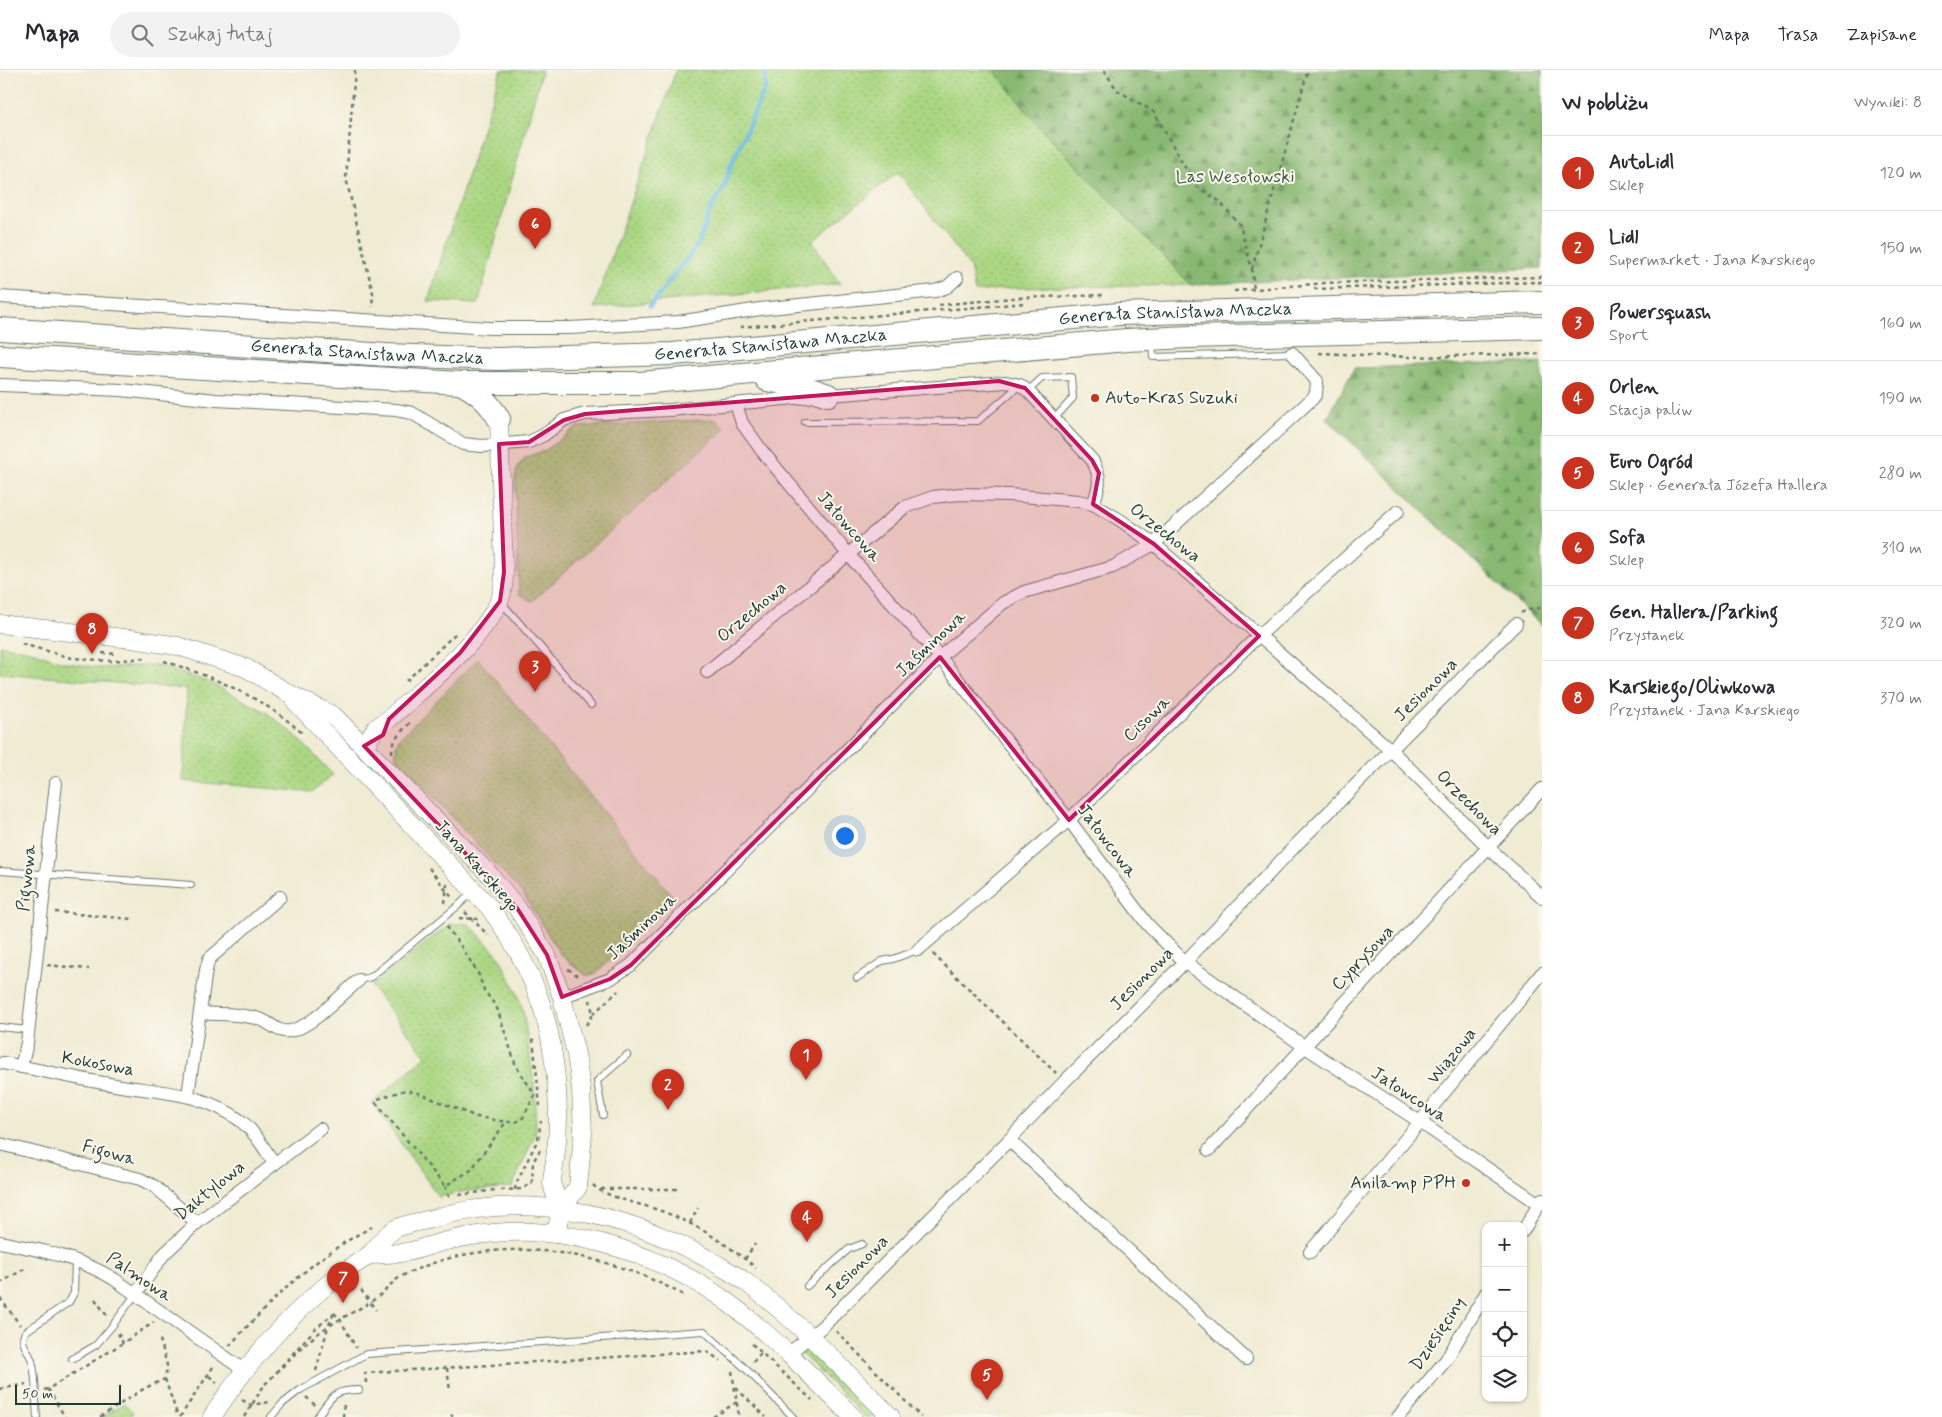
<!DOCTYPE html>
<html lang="pl">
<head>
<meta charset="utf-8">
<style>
	body { margin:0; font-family:Mynerve,sans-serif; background:#f2f2f3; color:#2b2b33 }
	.controls { position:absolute; right:15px; bottom:15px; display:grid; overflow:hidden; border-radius:10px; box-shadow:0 1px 4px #0004 }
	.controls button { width:45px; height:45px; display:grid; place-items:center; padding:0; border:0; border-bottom:1px solid #e1e1e2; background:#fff; color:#2b2b33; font:25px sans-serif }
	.scale { position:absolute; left:15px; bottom:12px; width:106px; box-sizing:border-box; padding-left:5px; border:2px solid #1f3d34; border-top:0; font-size:14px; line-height:18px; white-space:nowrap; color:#1f3d34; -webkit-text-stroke:4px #fbf7ec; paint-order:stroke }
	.you { position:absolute; left:844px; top:765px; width:18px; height:18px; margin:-12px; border:4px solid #fff; border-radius:50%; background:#1a73e8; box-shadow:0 0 0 8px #1a73e833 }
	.badge { display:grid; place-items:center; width:32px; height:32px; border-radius:50%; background:#c8321e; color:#fff; font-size:16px; font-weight:700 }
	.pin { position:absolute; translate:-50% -41px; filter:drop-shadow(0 1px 2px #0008) }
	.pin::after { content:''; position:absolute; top:26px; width:18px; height:15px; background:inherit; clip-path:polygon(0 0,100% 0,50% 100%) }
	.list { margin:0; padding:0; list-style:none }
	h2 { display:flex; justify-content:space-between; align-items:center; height:65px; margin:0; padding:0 20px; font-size:21px }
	h2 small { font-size:16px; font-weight:400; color:#7c7c81 }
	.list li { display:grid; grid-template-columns:32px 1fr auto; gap:15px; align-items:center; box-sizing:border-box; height:75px; padding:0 20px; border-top:1px solid #e1e1e2 }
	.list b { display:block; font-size:19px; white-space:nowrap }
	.list p { margin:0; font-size:16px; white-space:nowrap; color:#7c7c81 }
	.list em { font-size:16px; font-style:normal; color:#7c7c81 }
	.icon { flex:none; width:28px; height:28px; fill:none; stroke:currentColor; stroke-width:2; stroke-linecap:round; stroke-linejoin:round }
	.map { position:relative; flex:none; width:1542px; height:1347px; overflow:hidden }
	header { display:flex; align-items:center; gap:30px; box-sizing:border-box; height:70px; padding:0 25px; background:#fff; border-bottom:1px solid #e1e1e2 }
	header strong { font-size:24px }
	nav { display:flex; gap:28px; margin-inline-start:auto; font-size:18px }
	.search { width:350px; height:45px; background:#f2f2f3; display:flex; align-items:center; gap:12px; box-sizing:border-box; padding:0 18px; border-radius:28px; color:#7c7c81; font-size:19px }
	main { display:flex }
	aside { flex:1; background:#fff }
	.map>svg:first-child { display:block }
	.green { fill:url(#green-dots); stroke:#658a5c }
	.forest { fill:url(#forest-firs); stroke:#547a52 }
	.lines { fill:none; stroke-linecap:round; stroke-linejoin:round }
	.stream { stroke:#68bce4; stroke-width:4.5 }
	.lane-casing { stroke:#687a6c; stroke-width:8 }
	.street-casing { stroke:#687a6c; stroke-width:14 }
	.secondary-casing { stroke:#687a6c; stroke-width:19 }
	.highway-casing { stroke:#687a6c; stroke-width:24 }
	.path { stroke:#687a6c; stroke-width:2.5; stroke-dasharray:4 4; stroke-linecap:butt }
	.lane { stroke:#fff; stroke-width:6 }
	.street { stroke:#fff; stroke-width:12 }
	.secondary { stroke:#fff; stroke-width:18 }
	.highway { stroke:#fff; stroke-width:22 }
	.marked { fill:#c2185b; fill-opacity:0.2; stroke:#c2185b; stroke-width:4; stroke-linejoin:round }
	.poi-dot { fill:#c8321e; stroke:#fbf7ec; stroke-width:2 }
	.labels { text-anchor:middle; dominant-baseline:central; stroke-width:4; stroke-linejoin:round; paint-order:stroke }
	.park-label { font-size:18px; fill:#3b5c44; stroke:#fbf7ec }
	.street-label { font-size:18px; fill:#1f3d34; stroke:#fbf7ec }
	.poi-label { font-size:18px; fill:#1f3d34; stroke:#fbf7ec; text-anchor:start }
</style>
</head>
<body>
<header>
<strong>Mapa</strong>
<div class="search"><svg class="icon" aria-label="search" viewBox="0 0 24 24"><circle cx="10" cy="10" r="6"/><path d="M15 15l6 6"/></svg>Szukaj tutaj</div>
<nav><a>Mapa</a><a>Trasa</a><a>Zapisane</a></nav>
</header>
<main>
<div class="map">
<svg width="1542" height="1347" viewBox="0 0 1542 1347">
	<defs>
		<pattern id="green-dots" width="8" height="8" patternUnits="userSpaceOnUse" patternTransform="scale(1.25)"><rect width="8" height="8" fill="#abd783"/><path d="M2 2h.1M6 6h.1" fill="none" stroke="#93b972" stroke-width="1.8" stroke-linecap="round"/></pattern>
		<pattern id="forest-firs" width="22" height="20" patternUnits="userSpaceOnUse" patternTransform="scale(1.25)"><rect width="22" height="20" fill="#88b871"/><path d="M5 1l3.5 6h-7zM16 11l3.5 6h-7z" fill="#6f975e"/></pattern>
	</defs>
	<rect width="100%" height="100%" fill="#fbf7ec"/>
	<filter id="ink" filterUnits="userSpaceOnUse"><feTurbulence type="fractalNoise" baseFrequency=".02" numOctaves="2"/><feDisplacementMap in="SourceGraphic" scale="10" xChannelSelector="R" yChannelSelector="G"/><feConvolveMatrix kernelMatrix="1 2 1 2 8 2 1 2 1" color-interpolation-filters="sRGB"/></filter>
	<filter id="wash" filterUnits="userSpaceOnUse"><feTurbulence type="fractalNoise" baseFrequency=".0096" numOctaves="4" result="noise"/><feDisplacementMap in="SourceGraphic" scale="20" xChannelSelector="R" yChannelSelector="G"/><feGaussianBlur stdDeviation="1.12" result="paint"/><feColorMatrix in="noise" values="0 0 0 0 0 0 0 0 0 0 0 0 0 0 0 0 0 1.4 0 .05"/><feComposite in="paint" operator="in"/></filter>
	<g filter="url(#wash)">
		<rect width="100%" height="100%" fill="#f0ebd3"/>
		<g class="green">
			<path d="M 501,0 L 542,0 L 478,234 L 428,231 Z"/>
			<path d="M 676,0 L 994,0 L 1041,58 L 1191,215 L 1011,218 L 975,222 L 970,197 L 898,102 L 812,171 L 840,214 L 594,238 Z"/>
			<path d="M 715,349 L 726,358 L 532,531 L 519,524 L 515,409 L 518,396 L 526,387 L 546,380 L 577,357 Z"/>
			<path d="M 0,575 L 32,581 L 62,592 L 101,598 L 157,595 L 211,613 L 266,642 L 295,665 L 333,705 L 312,722 L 183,711 L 187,619 L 0,603 Z"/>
			<path d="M 478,589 L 674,828 L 594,905 L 586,905 L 561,885 L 523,824 L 396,687 L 396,676 L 399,669 Z"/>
			<path d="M 450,854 L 469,854 L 499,886 L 518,925 L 524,946 L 534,1013 L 536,1057 L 535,1065 L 512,1117 L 465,1121 L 439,1127 L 372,1033 L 426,986 L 371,916 Z"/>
			<path d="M 810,1280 L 878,1347 L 865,1347 L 799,1281 Z"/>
			<path d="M 124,1333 L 133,1342 L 130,1347 L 102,1347 Z"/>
		</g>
		<g class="forest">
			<path d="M 994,0 L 1542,0 L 1542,198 L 1191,215 L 1041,58 Z"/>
			<path d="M 1542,292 L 1542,556 L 1327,349 L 1354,298 Z"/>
		</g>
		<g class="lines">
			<path class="stream" d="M 650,236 L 699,173 L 710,141 L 724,117 L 731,95 L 765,19 L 766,0"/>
		</g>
	</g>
	<g filter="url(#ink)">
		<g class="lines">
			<defs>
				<g id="lane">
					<path d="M 1152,272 L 1153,287 L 1292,283"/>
					<path d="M 1028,321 L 1042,308 L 1071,307 L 1073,328 L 1054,349"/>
					<path d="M 805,352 L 978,351 L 1020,315"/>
					<path d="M 501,532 L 591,635"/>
					<path d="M 0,801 L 191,815"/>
					<path d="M 857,908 L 882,891 L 893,889 L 918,880"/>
					<path d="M 359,910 L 371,907 L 459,835 L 473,821"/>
					<path d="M 0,957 L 28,960"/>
					<path d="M 603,1045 L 597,1011 L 627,985"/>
					<path d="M 807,1216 L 849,1179 L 862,1174"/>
					<path d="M 72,1289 L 96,1275 L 113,1255 L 135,1225"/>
					<path d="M 37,1347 C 35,1329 37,1309 32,1291 C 29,1280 19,1274 25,1262 L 69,1232 L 74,1223 L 75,1190"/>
					<path d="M 271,1347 L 282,1334 L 300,1320 L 366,1284 L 704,1261 L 746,1299 L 793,1347"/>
					<path d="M 317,1347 C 332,1327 332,1320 359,1320"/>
				</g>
				<g id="street">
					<path d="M 0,227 L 490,258 L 570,258 L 678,252 L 760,239 L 935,221 L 947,217 L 957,208"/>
					<path d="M 0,315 L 121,320 L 216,330 L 396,340 L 412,343 L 463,374 L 482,376 L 529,372 L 544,365 L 564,350 L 585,344 L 670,340 L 828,325 L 1006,312 L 1020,315 L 1028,321 L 1092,390 C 1102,408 1100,415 1093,434"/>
					<path d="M 736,334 L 742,353 L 762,381 L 848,484 L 940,587 L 1069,750 L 1148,855 L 1185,892 L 1305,977 L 1420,1052 L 1539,1134"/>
					<path d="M 707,602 L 905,437 L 933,427 L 960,424 L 1009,425 L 1078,431 L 1093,434 L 1120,450 L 1154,474 L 1391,680 L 1488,777 L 1542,827"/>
					<path d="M 918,880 L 1069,750 L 1253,571 L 1398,441"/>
					<path d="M 562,927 L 610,909 L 631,895 L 940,587 L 1003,533 L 1024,522 L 1113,497 L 1154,474 L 1313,328 L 1316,324 L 1317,311 L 1292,283"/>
					<path d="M 200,943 C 219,945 243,943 262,950 C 272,954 278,963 290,961 C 312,957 342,924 359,910"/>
					<path d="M 3,993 C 40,1000 77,1009 115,1015 C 161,1023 200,1021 241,1051 C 255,1062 264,1078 274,1093"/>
					<path d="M 21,997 L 27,973 L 56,713"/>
					<path d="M 188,1025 L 206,900 L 209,889 L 280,827"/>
					<path d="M 1009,1070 L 1246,1289"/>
					<path d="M 0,1074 L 140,1109 L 154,1116 L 197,1153"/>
					<path d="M 1209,1080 L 1542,719"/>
					<path d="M 1523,1161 L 1542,1129"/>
					<path d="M 0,1172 C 41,1180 78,1187 114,1209 L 245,1301"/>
					<path d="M 1310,1182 L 1420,1052 L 1542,903"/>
					<path d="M 135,1225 L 164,1184 L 197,1153 L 320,1059"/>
					<path d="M 788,1284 L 823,1256 L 1009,1070 L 1065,1011 L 1185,892 L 1296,775 L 1516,554"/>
					<path d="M 1398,1347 L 1446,1290 L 1486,1223"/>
				</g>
				<g id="secondary">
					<path d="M 0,554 L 132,569 L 178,576 L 246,598 L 288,623 L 334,646 L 491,806 L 517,838 L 547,885 L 562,927 L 576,984 L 581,1019 L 583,1064 L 578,1117 L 561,1139 L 556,1164"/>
					<path d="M 295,631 L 489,837 C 539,904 557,965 558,1048 C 558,1062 557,1076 555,1090 C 554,1098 552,1106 552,1113 C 553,1121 558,1131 561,1139"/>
					<path d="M 364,676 L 376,658 L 389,649 C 425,616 477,576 499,532 C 503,523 504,512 504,502 L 499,349"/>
					<path d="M 369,1185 C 381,1184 394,1184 407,1182 C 421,1179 436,1173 451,1170 C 469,1166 488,1163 507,1162 C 586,1158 678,1192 739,1241 C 780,1273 816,1311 853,1347"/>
					<path d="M 212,1347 C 242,1300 284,1250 327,1215 C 340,1204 354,1195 368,1186 C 377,1178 384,1165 395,1159 C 405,1154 419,1152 431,1149 C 524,1121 624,1142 708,1189 C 721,1197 735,1204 747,1213 C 800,1253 845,1301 891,1347"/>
				</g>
				<g id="highway">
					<path id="s1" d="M 0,259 L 387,285 L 497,289 L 672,284 L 1119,244 L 1542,232"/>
					<path d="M 0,286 L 460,313 L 640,313 L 1127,270 L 1189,267 L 1542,258"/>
					<path d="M 767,310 L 807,318 L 828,325"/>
					<path d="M 460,313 C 478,322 488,331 499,349"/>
				</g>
			</defs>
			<use href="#lane" class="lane-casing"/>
			<use href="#street" class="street-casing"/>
			<use href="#secondary" class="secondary-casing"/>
			<use href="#highway" class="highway-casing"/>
			<g class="path">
				<path d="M 355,0 L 346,108 L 373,223 L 372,237"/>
				<path d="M 1104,0 L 1117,20 L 1154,42 L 1195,115 L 1219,131 L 1240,155 L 1252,200 L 1254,220"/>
				<path d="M 1252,199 L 1308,0"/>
				<path d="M 1314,219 L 1542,212"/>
				<path d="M 1234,221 L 1325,213 L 1542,207"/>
				<path d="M 939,235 L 1013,228 L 1106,225"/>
				<path d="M 740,257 L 1026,233"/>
				<path d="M 1319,283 L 1408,287 L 1542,284"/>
				<path d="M 1521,543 C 1529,538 1535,540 1542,537"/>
				<path d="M 22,574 L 72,588 L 111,591 L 146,588"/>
				<path d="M 102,583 L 116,584"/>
				<path d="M 164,591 C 213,607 263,627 302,663"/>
				<path d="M 406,611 L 456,563"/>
				<path d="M 392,683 C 392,670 401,662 410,653"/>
				<path d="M 429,798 L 453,829"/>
				<path d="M 445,833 L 447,814"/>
				<path d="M 55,842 L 131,849"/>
				<path d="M 465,842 L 488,865"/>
				<path d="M 459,848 L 478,849"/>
				<path d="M 447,856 L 448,860 L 455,867 L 478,903 L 484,920 L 497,938 L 516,996 L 535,1025 L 521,1051 L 506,1052 L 477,1047 L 418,1023 L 405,1020 L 378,1029 L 376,1033 L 445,1116 L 471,1100 L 506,1052"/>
				<path d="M 933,884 L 1056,1003"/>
				<path d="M 47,895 L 89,899"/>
				<path d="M 568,899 L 580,907"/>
				<path d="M 593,944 L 618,921"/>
				<path d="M 586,955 L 593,944 L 590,930"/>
				<path d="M 533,969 L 540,1036"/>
				<path d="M 593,1115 C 606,1128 643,1134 661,1141 C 697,1154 727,1174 756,1198"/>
				<path d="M 445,1116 L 450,1129"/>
				<path d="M 601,1119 L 678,1119"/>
				<path d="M 501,1120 L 523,1119 L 532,1112 L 533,1092 L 540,1080"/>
				<path d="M 515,1120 L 516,1114 L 538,1069 L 541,1051"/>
				<path d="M 459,1125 L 495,1120"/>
				<path d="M 690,1153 L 698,1138"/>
				<path d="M 745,1189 L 755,1174"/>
				<path d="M 0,1213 L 26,1198"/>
				<path d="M 361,1220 L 376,1240"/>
				<path d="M 0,1228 L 20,1255"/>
				<path d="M 95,1229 L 107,1246"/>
				<path d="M 334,1243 L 340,1249 L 356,1278"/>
				<path d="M 836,1261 L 921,1347"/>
				<path d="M 118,1263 L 123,1273"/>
				<path d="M 752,1274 L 812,1330"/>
				<path d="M 229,1276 C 273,1229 313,1187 372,1157"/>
				<path d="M 753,1292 L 761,1283"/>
				<path d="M 447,1298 L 450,1321"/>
				<path d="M 316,1301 L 328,1257 L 334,1243"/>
				<path d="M 732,1301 L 739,1347"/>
				<path d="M 276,1302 L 315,1259 L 333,1244"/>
				<path d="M 209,1306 L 217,1313"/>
				<path d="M 165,1309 L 178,1347"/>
				<path d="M 366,1313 L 365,1303 L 706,1281 L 721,1291"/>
				<path d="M 265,1314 C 283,1297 300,1277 320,1262 C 338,1249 357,1241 375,1229 C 386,1221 393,1210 404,1205 C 494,1161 601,1179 685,1226"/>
				<path d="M 736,1318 L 766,1347"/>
				<path d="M 0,1319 L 26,1314"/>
				<path d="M 48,1319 L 65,1347"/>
				<path d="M 44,1320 L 48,1319 L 123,1273 L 154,1252"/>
				<path d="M 306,1327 L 315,1335"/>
				<path d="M 242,1330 L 251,1335 L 270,1332"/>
				<path d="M 452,1344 L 452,1347"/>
				<path d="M 100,1347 L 145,1318 L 165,1309 L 167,1295 L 159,1266"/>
				<path d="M 180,1347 L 215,1294"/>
				<path d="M 244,1347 L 265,1314"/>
				<path d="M 343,1347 L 344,1332"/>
				<path d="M 713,1347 L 737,1332"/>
			</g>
			<use href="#lane" class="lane"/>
			<use href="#street" class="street"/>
			<use href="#secondary" class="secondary"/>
			<use href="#highway" class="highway"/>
		</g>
	</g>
	<path class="marked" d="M 999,311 L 1025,318 L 1092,390 L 1099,403 L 1093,434 L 1154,474 L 1259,566 L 1069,750 L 940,587 L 631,895 L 610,909 L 562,927 L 547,885 L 517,838 L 364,676 L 383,665 L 389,649 L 460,583 L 500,531 L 504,502 L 499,374 L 529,372 L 564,350 L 585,344 Z"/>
	<g class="poi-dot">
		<circle cx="1095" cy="328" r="5"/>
		<circle cx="1466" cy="1113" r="5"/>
	</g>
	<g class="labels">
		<g class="park-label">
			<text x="1235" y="107">Las Wesołowski</text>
		</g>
		<g class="street-label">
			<text stroke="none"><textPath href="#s1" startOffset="1178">Generała Stanisława Maczka</textPath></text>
			<text stroke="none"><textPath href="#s1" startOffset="772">Generała Stanisława Maczka</textPath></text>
			<text stroke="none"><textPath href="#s1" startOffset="368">Generała Stanisława Maczka</textPath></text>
			<text transform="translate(849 457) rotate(49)">Jałowcowa</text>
			<text transform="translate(1165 463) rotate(38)">Orzechowa</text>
			<text transform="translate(752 542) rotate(-40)">Orzechowa</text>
			<text transform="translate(931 574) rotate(-43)">Jaśminowa</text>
			<text transform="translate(1426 620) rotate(-45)">Jesionowa</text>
			<text transform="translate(1147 649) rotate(-44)">Cisowa</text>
			<text transform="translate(1469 733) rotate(45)">Orzechowa</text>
			<text transform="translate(1107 771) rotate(53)">Jałowcowa</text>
			<text transform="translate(477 796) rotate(48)">Jana Karskiego</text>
			<text transform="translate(27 808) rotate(-84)">Pigwowa</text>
			<text transform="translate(642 857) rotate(-43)">Jaśminowa</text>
			<text transform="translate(1363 888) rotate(-47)">Cyprysowa</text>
			<text transform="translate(1142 909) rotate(-45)">Jesionowa</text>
			<text transform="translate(1452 986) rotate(-51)">Wiązowa</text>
			<text transform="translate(98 994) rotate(10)">Kokosowa</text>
			<text transform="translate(1409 1025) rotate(33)">Jałowcowa</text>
			<text transform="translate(109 1083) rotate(15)">Figowa</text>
			<text transform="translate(210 1121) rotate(-39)">Daktylowa</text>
			<text transform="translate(857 1197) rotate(-45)">Jesionowa</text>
			<text transform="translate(139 1207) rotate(34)">Palmowa</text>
			<text transform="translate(1438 1264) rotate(-56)">Dziesięciny</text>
		</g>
		<g class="poi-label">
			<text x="1105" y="328">Auto-Kras Suzuki</text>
			<text x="1456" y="1113" text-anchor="end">Anilamp PPH</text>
		</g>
	</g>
</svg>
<div class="controls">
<button>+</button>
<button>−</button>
<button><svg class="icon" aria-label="locate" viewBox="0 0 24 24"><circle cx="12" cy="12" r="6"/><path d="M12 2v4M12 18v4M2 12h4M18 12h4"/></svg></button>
<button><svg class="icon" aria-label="layers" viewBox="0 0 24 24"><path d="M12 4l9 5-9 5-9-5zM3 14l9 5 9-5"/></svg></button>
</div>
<div class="scale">50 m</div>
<div class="you"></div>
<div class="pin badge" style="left:806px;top:1010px">1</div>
<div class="pin badge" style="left:668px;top:1040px">2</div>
<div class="pin badge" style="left:535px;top:622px">3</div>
<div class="pin badge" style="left:807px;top:1172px">4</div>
<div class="pin badge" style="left:987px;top:1330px">5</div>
<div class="pin badge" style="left:535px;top:179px">6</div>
<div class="pin badge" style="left:343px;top:1233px">7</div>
<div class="pin badge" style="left:92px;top:584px">8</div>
</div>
<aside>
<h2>W pobliżu<small>Wyniki: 8</small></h2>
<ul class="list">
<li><span class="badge">1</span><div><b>AutoLidl</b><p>Sklep</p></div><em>120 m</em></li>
<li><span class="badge">2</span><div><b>Lidl</b><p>Supermarket · Jana Karskiego</p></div><em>150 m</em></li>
<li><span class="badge">3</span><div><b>Powersquash</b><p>Sport</p></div><em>160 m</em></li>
<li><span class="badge">4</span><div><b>Orlen</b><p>Stacja paliw</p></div><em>190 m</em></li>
<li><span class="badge">5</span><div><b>Euro Ogród</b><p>Sklep · Generała Józefa Hallera</p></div><em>280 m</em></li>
<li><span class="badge">6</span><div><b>Sofa</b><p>Sklep</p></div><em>310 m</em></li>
<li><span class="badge">7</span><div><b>Gen. Hallera/Parking</b><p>Przystanek</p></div><em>320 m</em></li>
<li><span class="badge">8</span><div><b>Karskiego/Oliwkowa</b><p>Przystanek · Jana Karskiego</p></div><em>370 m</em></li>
</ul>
</aside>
</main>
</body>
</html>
